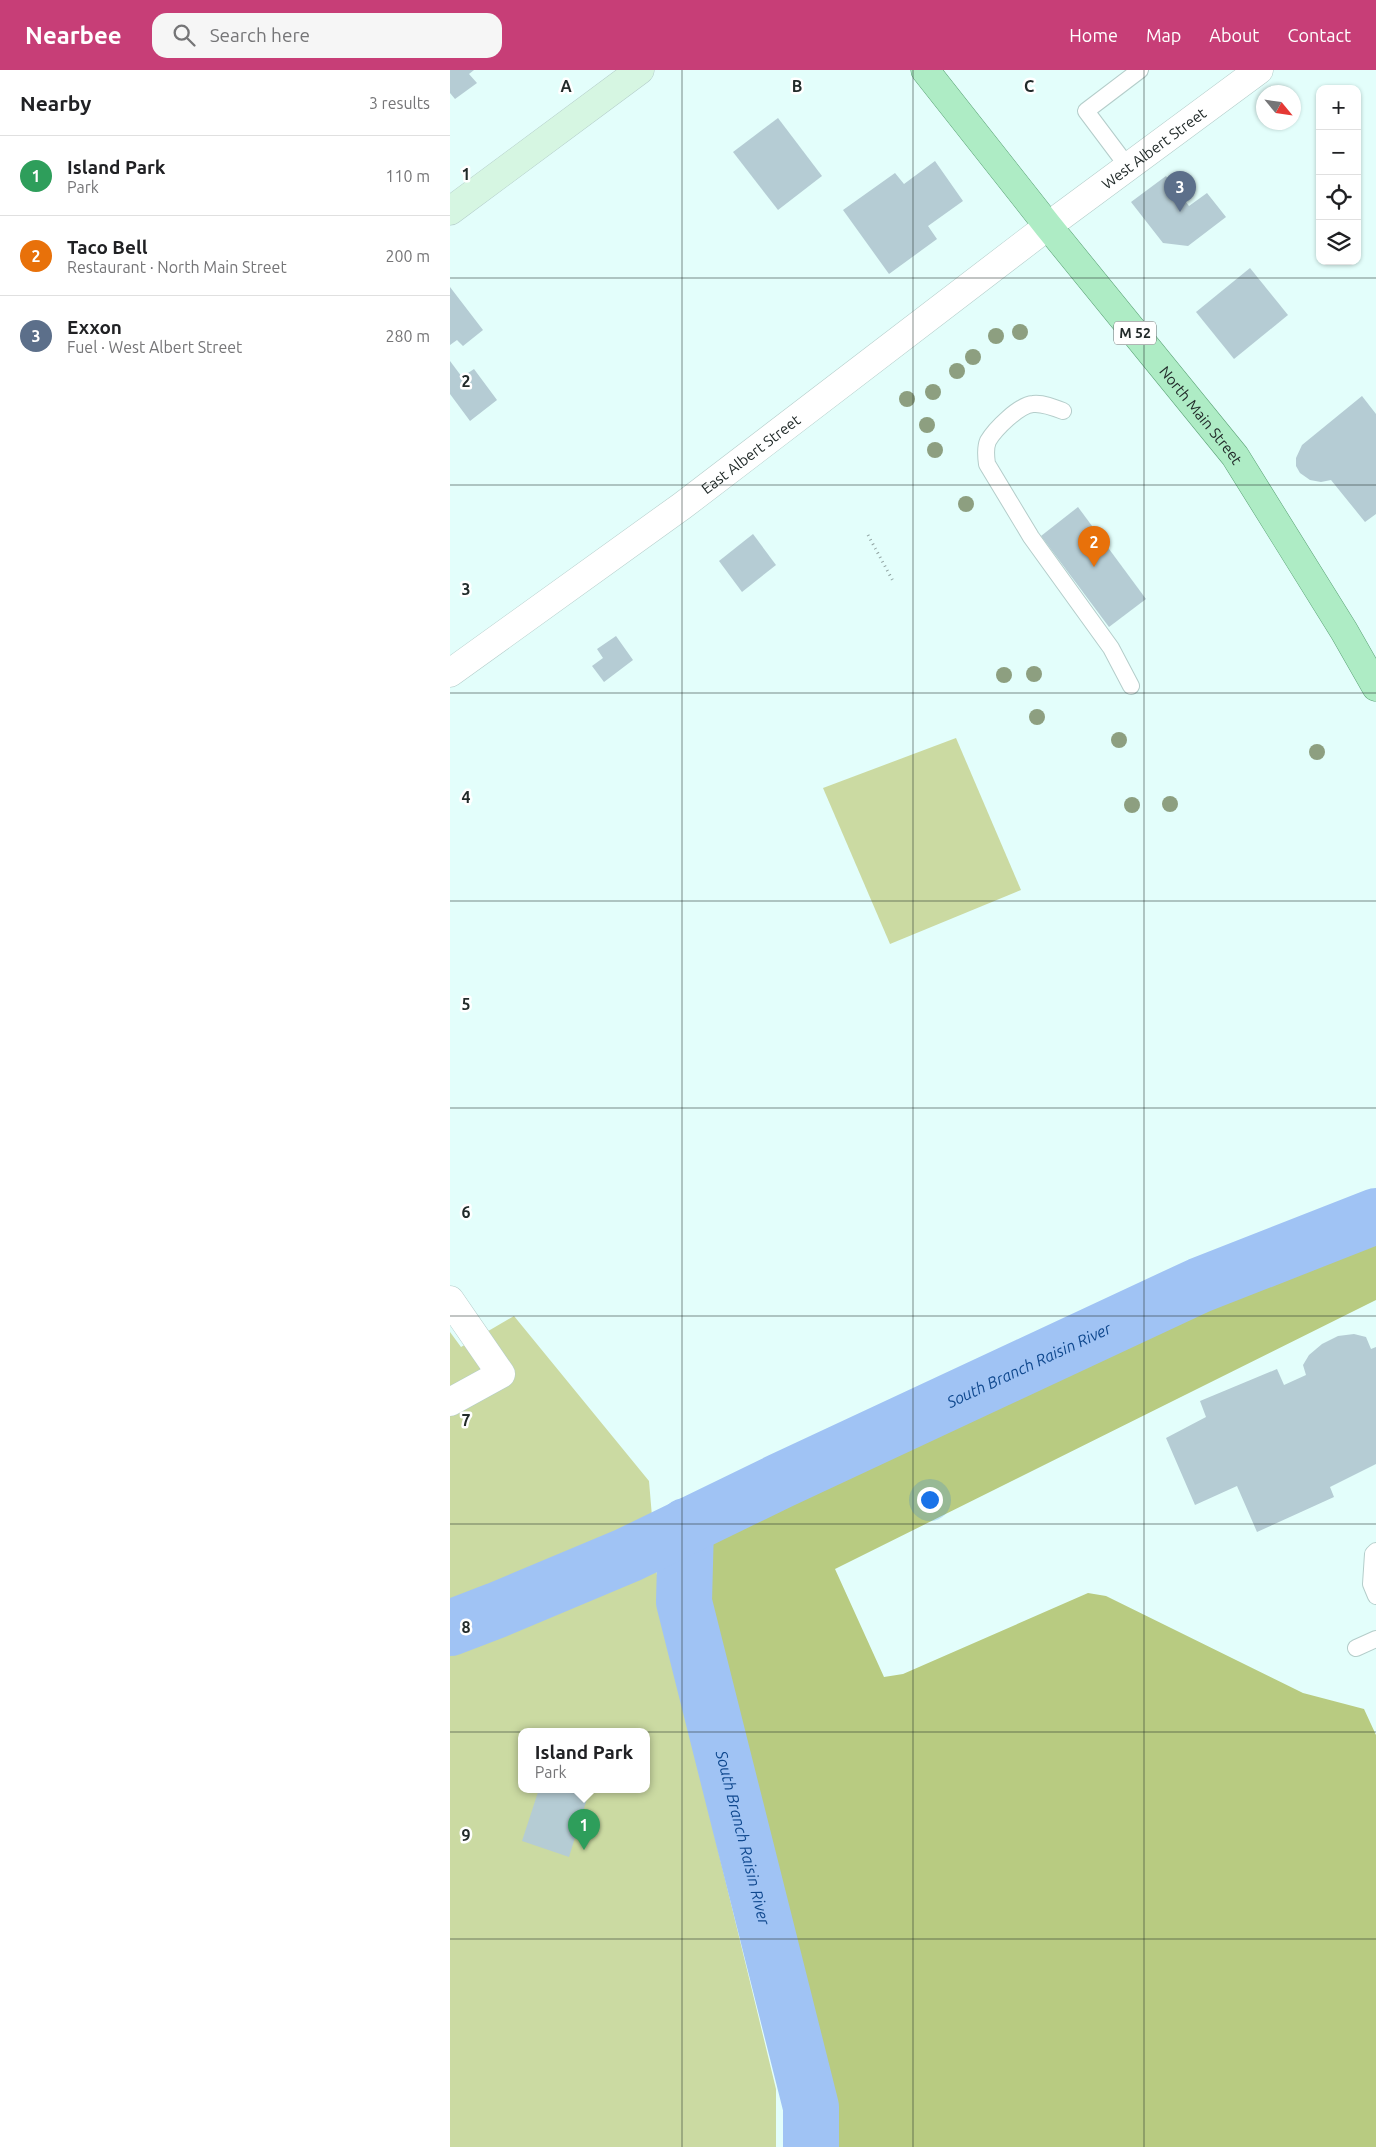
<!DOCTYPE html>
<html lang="en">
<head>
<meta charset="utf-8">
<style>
	body { margin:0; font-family:Ubuntu,sans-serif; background:#f6f6f6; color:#202124 }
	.controls { position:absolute; right:15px; top:15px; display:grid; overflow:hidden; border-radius:10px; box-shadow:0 1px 4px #0004 }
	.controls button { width:45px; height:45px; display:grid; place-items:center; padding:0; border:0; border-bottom:1px solid #e0e0e0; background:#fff; color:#202124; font:25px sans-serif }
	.compass { position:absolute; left:806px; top:15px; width:45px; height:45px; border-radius:50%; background:#fff; box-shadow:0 1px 4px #0004; rotate:119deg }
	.you { position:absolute; left:479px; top:1429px; width:18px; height:18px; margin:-12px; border:4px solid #fff; border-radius:50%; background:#1a73e8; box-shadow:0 0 0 8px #1a73e833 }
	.badge { display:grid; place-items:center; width:32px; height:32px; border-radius:50%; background:#c73e77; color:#fff; font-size:16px; font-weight:700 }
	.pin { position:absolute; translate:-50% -41px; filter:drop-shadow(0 1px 2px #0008) }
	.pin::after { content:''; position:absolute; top:26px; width:18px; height:15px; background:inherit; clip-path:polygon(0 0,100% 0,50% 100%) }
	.popup { position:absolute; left:68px; top:1658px; width:132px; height:65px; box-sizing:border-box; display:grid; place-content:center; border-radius:10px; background:#fff; filter:drop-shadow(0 1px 4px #0005); font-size:16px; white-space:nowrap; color:#757577 }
	.popup b { font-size:19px; color:#202124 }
	.popup::after { content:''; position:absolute; left:50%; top:100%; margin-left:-10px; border:10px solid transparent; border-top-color:#fff }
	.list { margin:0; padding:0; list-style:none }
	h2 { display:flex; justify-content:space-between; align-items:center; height:65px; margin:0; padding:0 20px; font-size:21px }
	h2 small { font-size:16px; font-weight:400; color:#757577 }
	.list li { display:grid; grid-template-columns:32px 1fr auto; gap:15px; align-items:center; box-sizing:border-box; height:80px; padding:0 20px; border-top:1px solid #e0e0e0 }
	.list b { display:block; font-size:19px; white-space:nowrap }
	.list p { margin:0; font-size:16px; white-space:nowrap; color:#757577 }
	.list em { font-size:16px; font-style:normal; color:#757577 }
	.icon { flex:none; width:28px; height:28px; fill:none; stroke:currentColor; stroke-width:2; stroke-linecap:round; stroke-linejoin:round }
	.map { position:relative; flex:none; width:926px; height:2077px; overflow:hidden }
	header { display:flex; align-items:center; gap:30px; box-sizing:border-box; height:70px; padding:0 25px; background:#c73e77; color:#fff }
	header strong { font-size:24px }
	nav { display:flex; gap:28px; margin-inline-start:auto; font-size:18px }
	.search { width:350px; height:45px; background:#f6f6f6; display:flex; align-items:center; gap:12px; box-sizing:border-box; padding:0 18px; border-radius:15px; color:#757577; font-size:19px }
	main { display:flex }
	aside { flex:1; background:#fff }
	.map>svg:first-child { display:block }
	.green { fill:#cbdaa2; fill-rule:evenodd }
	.forest { fill:#b8cb81 }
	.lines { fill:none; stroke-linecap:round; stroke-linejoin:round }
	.river { stroke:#a0c3f4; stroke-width:56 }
	.building { fill:#b5ccd4 }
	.lane-casing { stroke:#b4cdca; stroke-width:18 }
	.street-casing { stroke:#b4cdca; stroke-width:29 }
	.secondary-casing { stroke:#b4cdca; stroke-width:29 }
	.primary-casing { stroke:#5aa175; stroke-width:29 }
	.path { stroke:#91a4a2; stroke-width:3; stroke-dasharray:1 4; stroke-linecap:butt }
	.lane { stroke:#fff; stroke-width:16 }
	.street { stroke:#fff; stroke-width:28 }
	.secondary { stroke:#d6f6e2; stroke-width:28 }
	.primary { stroke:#aeecc5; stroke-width:28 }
	.tree { fill:#8d9f80 }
	.grid { fill:none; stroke:#222b2a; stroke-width:1; stroke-opacity:0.55 }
	.labels { text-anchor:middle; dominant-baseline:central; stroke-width:5; stroke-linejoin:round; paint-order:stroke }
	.shield { fill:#fff; stroke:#646b6a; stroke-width:1 }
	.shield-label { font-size:14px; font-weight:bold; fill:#222b2a }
	.street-label { font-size:15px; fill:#222b2a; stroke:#fff }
	.water-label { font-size:16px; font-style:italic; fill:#0f488e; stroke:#fff }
	.grid-label { font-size:16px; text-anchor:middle; font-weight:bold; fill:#222b2a; stroke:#fff; stroke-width:5; stroke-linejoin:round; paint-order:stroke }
</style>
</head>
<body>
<header>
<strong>Nearbee</strong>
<div class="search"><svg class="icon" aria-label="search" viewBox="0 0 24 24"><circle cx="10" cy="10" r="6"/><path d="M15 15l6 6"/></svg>Search here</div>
<nav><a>Home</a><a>Map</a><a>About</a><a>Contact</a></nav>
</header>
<main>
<aside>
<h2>Nearby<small>3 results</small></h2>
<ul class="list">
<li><span class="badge" style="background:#2e9e5b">1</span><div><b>Island Park</b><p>Park</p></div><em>110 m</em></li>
<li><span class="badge" style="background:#e8710a">2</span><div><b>Taco Bell</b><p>Restaurant · North Main Street</p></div><em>200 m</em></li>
<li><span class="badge" style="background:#5c6f8a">3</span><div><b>Exxon</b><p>Fuel · West Albert Street</p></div><em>280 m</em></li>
</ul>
</aside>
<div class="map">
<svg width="926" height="2077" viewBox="0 0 926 2077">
	<rect width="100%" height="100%" fill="#e3fefb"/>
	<g class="green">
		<path d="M 506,668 L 571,820 L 440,874 L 373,718 Z"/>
		<path d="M 64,1246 L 199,1411 L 210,1541 L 326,2019 L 326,2077 L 0,2077 L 0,1262 L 11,1277 ZM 72,1661 L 196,1661 L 196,1719 L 72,1719 Z"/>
	</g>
	<path class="forest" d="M 926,1146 L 926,1230 L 385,1499 L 434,1607 L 453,1604 L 638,1523 L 656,1526 L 853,1623 L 914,1639 L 926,1665 L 926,2077 L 361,2077 L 361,2037 L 234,1532 L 236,1456 L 750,1215 Z"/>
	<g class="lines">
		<g class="river">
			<path id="s1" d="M 236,1456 L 234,1532 L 361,2037 L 361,2077"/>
			<path id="s2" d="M 0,1558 L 47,1540 L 178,1485 L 330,1411 L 750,1215 L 926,1146"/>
		</g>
	</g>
	<g class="building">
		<path d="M 0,0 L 24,0 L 19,4 L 27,13 L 5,29 L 0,23 Z"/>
		<path d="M 328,48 L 372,106 L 328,140 L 283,82 Z"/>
		<path d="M 485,91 L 513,131 L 478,156 L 487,169 L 439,204 L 393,140 L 445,103 L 454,114 Z"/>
		<path d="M 716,106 L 739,136 L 757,123 L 776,147 L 738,176 L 713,173 L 681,132 Z"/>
		<path d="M 800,198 L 838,245 L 784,289 L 746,242 Z"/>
		<path d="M 0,217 L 33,260 L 13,276 L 7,270 L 0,275 Z"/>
		<path d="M 0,291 L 12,307 L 24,299 L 47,330 L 20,351 L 0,324 Z"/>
		<path d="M 912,326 L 926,344 L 926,444 L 915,452 L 881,410 L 871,412 L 860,410 L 850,403 L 846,396 L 846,388 L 852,375 Z"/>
		<path d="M 628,437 L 696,529 L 659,557 L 591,466 Z"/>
		<path d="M 303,464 L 326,495 L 292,522 L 269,491 Z"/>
		<path d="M 166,566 L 183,590 L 154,612 L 142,596 L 153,588 L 147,579 Z"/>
		<path d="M 904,1264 L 916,1267 L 921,1279 L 926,1277 L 926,1394 L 880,1417 L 884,1427 L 807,1462 L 787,1416 L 745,1435 L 716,1368 L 756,1347 L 750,1331 L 827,1299 L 834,1315 L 856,1305 L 853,1295 L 859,1285 L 872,1274 L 888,1266 Z"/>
		<path d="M 89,1719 L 140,1719 L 119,1787 L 72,1771 Z"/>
	</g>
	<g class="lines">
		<defs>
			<g id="lane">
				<path d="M 678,97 L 636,41 L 690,0"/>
				<path d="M 613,341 C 603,337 593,333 583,334 C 569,335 545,359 538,371 C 535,378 536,387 537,394 L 581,467 L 661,578 L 681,616"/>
				<path d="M 926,1481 L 923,1484 L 921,1514 L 926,1526"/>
				<path d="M 906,1578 L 926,1569"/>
			</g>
			<g id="street">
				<path id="s3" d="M 0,603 L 232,436 L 598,156 L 809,0"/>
				<path d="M 0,1230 L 51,1304 L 0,1332"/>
			</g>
			<path id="secondary" d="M 0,141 L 190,0"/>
			<g id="primary">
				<path id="s4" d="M 475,0 L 598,156 L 785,386 L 894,561 L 926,617"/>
			</g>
		</defs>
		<use href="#lane" class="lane-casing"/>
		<use href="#street" class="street-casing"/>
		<use href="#secondary" class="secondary-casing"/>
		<use href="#primary" class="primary-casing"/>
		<path class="path" d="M 418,465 L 443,511"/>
		<use href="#lane" class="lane"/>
		<use href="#street" class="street"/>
		<use href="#secondary" class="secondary"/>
		<use href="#primary" class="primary"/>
	</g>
	<g class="tree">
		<circle cx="570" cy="262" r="8"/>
		<circle cx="546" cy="266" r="8"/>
		<circle cx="523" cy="287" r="8"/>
		<circle cx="507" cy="301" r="8"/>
		<circle cx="483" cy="322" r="8"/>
		<circle cx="457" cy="329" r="8"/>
		<circle cx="477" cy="355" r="8"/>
		<circle cx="485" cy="380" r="8"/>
		<circle cx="516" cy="434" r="8"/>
		<circle cx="584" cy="604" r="8"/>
		<circle cx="554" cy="605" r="8"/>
		<circle cx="587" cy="647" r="8"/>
		<circle cx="669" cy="670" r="8"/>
		<circle cx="867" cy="682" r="8"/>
		<circle cx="720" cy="734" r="8"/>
		<circle cx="682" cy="735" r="8"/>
	</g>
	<path class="grid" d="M 232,0 L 232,2077M 463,0 L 463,2077M 694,0 L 694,2077M 0,208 L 926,208M 0,415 L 926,415M 0,623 L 926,623M 0,831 L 926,831M 0,1038 L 926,1038M 0,1246 L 926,1246M 0,1454 L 926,1454M 0,1662 L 926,1662M 0,1869 L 926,1869"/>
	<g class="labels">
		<rect class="shield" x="664" y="251.5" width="42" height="23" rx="4"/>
		<g class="shield-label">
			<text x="685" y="263">M 52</text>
		</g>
		<g class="street-label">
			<text stroke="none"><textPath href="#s3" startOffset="878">West Albert Street</textPath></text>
			<text stroke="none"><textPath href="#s4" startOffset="442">North Main Street</textPath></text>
			<text stroke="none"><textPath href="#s3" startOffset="372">East Albert Street</textPath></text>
		</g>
		<g class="water-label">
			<text stroke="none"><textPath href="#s2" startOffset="636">South Branch Raisin River</textPath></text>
			<text stroke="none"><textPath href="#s1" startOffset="319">South Branch Raisin River</textPath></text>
		</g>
	</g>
	<g class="grid-label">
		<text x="116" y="22">A</text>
		<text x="347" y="22">B</text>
		<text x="579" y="22">C</text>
		<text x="16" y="110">1</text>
		<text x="16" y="317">2</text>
		<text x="16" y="525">3</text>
		<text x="16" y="733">4</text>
		<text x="16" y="940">5</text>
		<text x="16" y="1148">6</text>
		<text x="16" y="1356">7</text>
		<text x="16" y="1563">8</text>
		<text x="16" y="1771">9</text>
	</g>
</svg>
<div class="controls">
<button>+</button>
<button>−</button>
<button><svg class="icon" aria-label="locate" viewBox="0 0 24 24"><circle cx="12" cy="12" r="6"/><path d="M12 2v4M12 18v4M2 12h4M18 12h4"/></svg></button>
<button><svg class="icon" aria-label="layers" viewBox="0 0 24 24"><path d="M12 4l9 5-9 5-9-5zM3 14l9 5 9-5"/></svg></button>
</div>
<svg class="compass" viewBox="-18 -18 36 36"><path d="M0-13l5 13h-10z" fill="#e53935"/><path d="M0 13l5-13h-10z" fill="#757577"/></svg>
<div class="you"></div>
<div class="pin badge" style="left:134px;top:1780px;background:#2e9e5b">1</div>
<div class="popup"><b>Island Park</b>Park</div>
<div class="pin badge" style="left:644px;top:497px;background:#e8710a">2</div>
<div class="pin badge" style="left:730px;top:142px;background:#5c6f8a">3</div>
</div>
</main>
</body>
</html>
